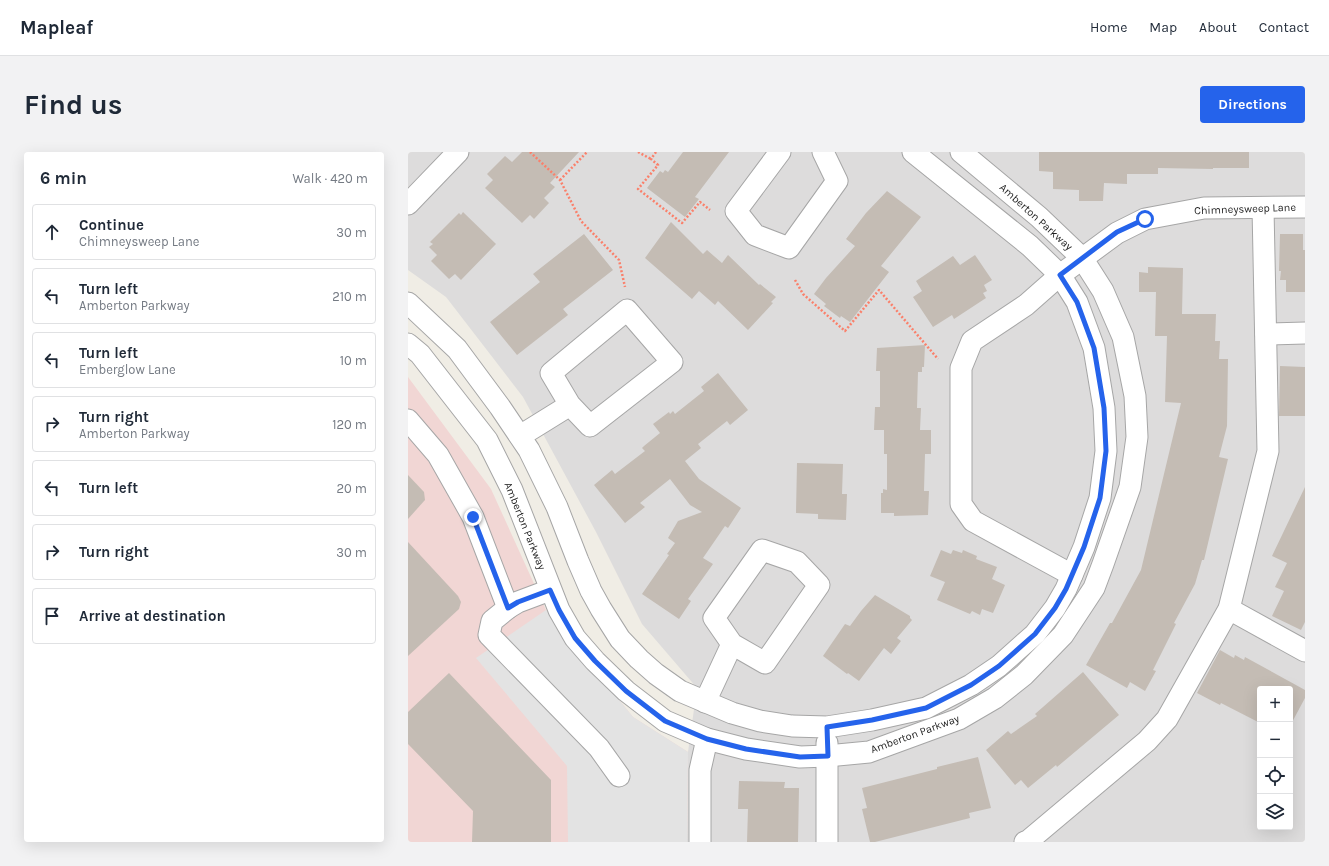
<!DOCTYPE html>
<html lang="en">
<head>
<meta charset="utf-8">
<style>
	body { margin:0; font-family:Karla,sans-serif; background:#f2f2f3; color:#1f2937 }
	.controls { position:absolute; right:12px; bottom:12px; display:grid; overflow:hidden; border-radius:4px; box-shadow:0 4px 16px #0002 }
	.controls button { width:36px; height:36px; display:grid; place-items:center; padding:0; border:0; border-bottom:1px solid #e0e1e3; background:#fff; color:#1f2937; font:20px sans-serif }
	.stop { position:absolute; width:12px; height:12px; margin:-9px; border:3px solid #2563eb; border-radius:50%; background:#fff }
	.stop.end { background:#2563eb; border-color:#fff; box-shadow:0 1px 4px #0008 }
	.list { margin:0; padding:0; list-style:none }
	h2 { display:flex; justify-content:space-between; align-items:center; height:52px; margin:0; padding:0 16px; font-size:17px }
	h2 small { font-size:13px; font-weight:400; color:#747a83 }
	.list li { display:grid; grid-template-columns:26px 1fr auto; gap:12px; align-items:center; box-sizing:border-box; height:56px; margin:0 8px 8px; padding:0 8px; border:1px solid #e0e1e3; border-radius:4px }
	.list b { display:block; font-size:15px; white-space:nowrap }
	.list p { margin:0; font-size:13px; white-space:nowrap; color:#747a83 }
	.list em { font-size:13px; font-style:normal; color:#747a83 }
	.icon { flex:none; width:22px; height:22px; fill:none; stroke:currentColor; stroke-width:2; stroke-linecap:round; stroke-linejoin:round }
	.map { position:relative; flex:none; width:897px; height:690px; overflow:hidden; border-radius:4px }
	header { display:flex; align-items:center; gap:24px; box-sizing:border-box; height:56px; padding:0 20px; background:#fff; border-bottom:1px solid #e0e1e3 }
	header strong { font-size:19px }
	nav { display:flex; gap:22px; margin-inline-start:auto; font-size:14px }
	.intro { display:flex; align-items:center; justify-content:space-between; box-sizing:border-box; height:96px; padding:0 24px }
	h1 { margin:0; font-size:28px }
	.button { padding:10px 18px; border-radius:4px; background:#2563eb; color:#fff; font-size:14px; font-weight:700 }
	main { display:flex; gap:24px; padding:0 24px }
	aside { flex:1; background:#fff; border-radius:4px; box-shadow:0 4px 16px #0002 }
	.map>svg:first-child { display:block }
	.residential { fill:#dddcdc; fill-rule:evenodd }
	.commercial { fill:#f1d6d4 }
	.parking { fill:#e3e3e3 }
	.building { fill:#c4bcb4 }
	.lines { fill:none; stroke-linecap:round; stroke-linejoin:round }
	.minor-casing { stroke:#a6a6a6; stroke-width:23 }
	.path { stroke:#fa806b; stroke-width:2.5; stroke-dasharray:2 2; stroke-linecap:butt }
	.minor { stroke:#fff; stroke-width:21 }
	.route { stroke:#2563eb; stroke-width:5 }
	.labels { text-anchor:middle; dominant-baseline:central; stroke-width:3.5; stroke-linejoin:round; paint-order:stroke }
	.street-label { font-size:11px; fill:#1f1f1f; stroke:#fff }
</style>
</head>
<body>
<header>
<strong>Mapleaf</strong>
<nav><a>Home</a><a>Map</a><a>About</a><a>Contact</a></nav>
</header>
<div class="intro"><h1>Find us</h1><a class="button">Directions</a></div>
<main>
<aside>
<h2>6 min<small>Walk · 420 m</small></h2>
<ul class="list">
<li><svg class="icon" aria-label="ahead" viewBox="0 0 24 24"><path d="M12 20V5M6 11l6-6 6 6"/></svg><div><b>Continue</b><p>Chimneysweep Lane</p></div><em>30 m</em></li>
<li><svg class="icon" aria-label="left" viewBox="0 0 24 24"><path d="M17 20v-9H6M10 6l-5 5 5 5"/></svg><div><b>Turn left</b><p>Amberton Parkway</p></div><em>210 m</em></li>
<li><svg class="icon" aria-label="left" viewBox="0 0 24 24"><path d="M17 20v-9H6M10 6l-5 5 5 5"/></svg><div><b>Turn left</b><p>Emberglow Lane</p></div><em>10 m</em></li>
<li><svg class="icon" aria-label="right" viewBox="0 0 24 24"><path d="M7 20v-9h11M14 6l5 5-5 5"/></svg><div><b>Turn right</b><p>Amberton Parkway</p></div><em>120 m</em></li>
<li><svg class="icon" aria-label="left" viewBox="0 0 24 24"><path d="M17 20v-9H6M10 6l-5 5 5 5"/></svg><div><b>Turn left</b></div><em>20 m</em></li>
<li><svg class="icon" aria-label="right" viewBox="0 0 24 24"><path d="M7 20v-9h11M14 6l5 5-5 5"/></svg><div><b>Turn right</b></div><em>30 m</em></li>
<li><svg class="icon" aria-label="arrive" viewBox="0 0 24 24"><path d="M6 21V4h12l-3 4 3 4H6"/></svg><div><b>Arrive at destination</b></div></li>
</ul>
</aside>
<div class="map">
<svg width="897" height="690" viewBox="0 0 897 690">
	<rect width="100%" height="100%" fill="#f0ede5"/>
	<path class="residential" d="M 0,0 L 897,0 L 897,690 L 279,690 L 280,600 L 289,536 L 234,472 L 188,380 L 115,245 L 38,145 L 0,118 ZM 852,537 L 882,537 L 882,675 L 852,675 Z"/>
	<path class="commercial" d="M 0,225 L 83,337 L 138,458 L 225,565 L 280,600 L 279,690 L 0,690 Z"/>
	<path class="parking" d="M 138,458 L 225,565 L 280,600 L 279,690 L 160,690 L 159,614 L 68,506 Z"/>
	<g class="building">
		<path d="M 114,0 L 171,0 L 142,31 L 147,35 L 136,46 L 141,51 L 126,67 L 122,63 L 114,71 L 77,36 L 85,28 L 79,22 L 97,4 L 104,10 Z"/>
		<path d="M 275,0 L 321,0 L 287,45 L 291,47 L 277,65 L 239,36 L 252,19 L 255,21 L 257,18 L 260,20 Z"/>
		<path d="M 631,0 L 841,0 L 841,16 L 805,16 L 805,17 L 750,16 L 750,22 L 719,22 L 719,32 L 696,31 L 695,49 L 671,49 L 671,38 L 645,37 L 645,20 L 631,19 Z"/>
		<path d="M 479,39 L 513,65 L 473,114 L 481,120 L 442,170 L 433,164 L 432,166 L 416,154 L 418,152 L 406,142 L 418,126 L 447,94 L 438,87 L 458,61 Z"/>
		<path d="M 55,60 L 88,92 L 53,128 L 47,122 L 41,127 L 23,109 L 29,103 L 21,95 L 25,92 L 22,90 L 51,61 L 53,63 Z"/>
		<path d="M 263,70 L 295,102 L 299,98 L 314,111 L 320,103 L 351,133 L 352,132 L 368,145 L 363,150 L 365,151 L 340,178 L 310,149 L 307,153 L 291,139 L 284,147 L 237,106 Z"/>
		<path d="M 176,82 L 205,118 L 155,157 L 160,163 L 109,203 L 82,170 L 132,130 L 125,122 Z"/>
		<path d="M 872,82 L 895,82 L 895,98 L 897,98 L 897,140 L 878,140 L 878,128 L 872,128 L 873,119 L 871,119 Z"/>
		<path d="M 567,103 L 584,128 L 576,133 L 579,139 L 575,141 L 578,146 L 546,167 L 544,163 L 525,175 L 505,145 L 514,139 L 508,129 L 545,104 L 552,113 Z"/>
		<path d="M 740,115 L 775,116 L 774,162 L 808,162 L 807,189 L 812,189 L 811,207 L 820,207 L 819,274 L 811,305 L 820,307 L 796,408 L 794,408 L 787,432 L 766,471 L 768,472 L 745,518 L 748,519 L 737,539 L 722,530 L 719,536 L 678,513 L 702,471 L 704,471 L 733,418 L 773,251 L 757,250 L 759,184 L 747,184 L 748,140 L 731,140 L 731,120 L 740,121 Z"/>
		<path d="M 517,193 L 516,215 L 514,215 L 514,220 L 510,220 L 509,256 L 513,256 L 512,278 L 523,278 L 523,302 L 517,302 L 516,339 L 521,339 L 520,363 L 486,364 L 486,361 L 473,361 L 473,341 L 475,341 L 475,337 L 479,338 L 479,302 L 476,302 L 476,278 L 466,278 L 467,255 L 472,255 L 472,219 L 468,219 L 469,196 Z"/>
		<path d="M 872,214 L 897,215 L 897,264 L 871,264 Z"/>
		<path d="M 310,221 L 340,258 L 322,273 L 319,269 L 290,292 L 293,296 L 277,309 L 291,327 L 333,356 L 320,376 L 317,374 L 295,406 L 305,412 L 280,447 L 283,449 L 271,467 L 234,442 L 261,403 L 259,402 L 267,391 L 260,386 L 270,369 L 294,360 L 282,353 L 262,327 L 232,351 L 237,355 L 217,371 L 186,333 L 204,318 L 207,322 L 237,299 L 234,296 L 236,294 L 252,281 L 245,272 L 261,260 L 262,262 L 265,259 L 267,262 L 296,239 L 293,235 Z"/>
		<path d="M 389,311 L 435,312 L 434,342 L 439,342 L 438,368 L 410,367 L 410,362 L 388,361 Z"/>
		<path d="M 0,323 L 16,340 L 17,348 L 0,367 Z"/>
		<path d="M 897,335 L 897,470 L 893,478 L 864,464 L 876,439 L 867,435 L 879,411 L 864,404 Z"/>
		<path d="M 0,390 L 50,444 L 53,450 L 51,457 L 0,504 Z"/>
		<path d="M 533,398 L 543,402 L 545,398 L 554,401 L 555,398 L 569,404 L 568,407 L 589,415 L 584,427 L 597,433 L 585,461 L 574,457 L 572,463 L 564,459 L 562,462 L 529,448 L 537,430 L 522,424 Z"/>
		<path d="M 467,443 L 502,464 L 502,466 L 504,468 L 489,486 L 493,489 L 483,502 L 476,496 L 451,529 L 440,521 L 439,522 L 415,504 L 437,472 L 442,474 L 453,459 Z"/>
		<path d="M 812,498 L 826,506 L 827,503 L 836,508 L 837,505 L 897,538 L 897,546 L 882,574 L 882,537 L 852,537 L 852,571 L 813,551 L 812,553 L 789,541 Z"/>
		<path d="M 675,520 L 711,563 L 649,615 L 648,613 L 620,636 L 613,628 L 607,633 L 578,598 L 600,579 L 603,582 L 629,564 L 627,562 Z"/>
		<path d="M 41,521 L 143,628 L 143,690 L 64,690 L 65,659 L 0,592 L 0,560 Z"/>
		<path d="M 570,605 L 583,656 L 561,661 L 562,666 L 467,690 L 462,690 L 454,657 L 459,656 L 454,636 L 529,617 L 529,615 Z"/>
		<path d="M 331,629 L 377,630 L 376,636 L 391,636 L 390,690 L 339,690 L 340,657 L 330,657 Z"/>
	</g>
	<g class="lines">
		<defs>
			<g id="minor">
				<path d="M 372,0 L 328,59 L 347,83 L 381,96 L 429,29 L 415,0"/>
				<path d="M 0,52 L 50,0"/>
				<path d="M 0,151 L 49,197 L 92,255 L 121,298 L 149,355 L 170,409 L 183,439 L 193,457 L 212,487 L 231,507 L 248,522 L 272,539 L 324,561 L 352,569 L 384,574 L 419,575 L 464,568 L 518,556 L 563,533 L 591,514 L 627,482 L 647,456 L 658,437 L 676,395 L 692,346 L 698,299 L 696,256 L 686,196 L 669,150 L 652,123 L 622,94 L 505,0"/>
				<path d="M 858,182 L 897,181"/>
				<path d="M 0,192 L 12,202 L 79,288 L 104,338 L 151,458 L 167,486 L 187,509 L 218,539 L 257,569 L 299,587 L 338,597 L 392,605 L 419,604 L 461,600 L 551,567 L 587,546 L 616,523 L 655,483 L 686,436 L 695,412 L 722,335 L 729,285 L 727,244 L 715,185 L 695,139 L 674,106 L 631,65 L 553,0"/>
				<path d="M 0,268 L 30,303 L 65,365 L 100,456"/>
				<path d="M 112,284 L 162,253 L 182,274 L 264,210 L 219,158 L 143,221 L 162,253"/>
				<path d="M 664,423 L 565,369 L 553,352 L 553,216 L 564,189 L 618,153 L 652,123 L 709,81 L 737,67 L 796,56 L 897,55"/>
				<path d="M 142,438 L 110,450 L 100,456 L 84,469 L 81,483 L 191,596 L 211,624"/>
				<path d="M 821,457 L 897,499"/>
				<path d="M 297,550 L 324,492 L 357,511 L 411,433 L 389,410 L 354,398 L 306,466 L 324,492"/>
				<path d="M 419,591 L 419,690"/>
				<path d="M 292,690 L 292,618 L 299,587"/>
				<path d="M 617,690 L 620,689 L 739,589 L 759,567 L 821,457 L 860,299 L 855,56"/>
			</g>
		</defs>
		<use href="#minor" class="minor-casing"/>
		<g class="path">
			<path d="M 122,0 L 152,28 L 173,69 L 211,108 L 217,135"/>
			<path d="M 230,0 L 243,7"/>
			<path d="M 248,0 L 243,7 L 250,13 L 230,37 L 274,71 L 292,50 L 302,58"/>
			<path d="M 152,28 L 179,0"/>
			<path d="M 387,128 L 395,142 L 437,179 L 471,138 L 530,207"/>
		</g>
		<use href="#minor" class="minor"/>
	</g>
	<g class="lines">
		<path class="route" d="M 65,365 L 100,456 L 110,450 L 142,438 L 151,458 L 167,486 L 187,509 L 218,539 L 257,569 L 299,587 L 338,597 L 392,605 L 420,604 L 419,575 L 464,568 L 518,556 L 563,533 L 591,514 L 627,482 L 647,456 L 658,437 L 676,395 L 692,346 L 698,299 L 696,256 L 686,196 L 669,150 L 652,123 L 709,80 L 737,67"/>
	</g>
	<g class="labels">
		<g class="street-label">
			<text transform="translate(837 57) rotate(-2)">Chimneysweep Lane</text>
			<text transform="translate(628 65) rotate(42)">Amberton Parkway</text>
			<text transform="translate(117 374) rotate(68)">Amberton Parkway</text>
			<text transform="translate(507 582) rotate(-20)">Amberton Parkway</text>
		</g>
	</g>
</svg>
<div class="controls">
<button>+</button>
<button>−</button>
<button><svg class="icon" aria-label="locate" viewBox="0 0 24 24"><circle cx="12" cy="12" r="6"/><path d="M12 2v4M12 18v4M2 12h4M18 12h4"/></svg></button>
<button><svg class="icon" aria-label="layers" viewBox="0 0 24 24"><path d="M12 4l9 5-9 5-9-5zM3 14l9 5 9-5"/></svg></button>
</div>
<div class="stop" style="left:737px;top:67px"></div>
<div class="stop end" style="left:65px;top:365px"></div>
</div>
</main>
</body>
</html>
